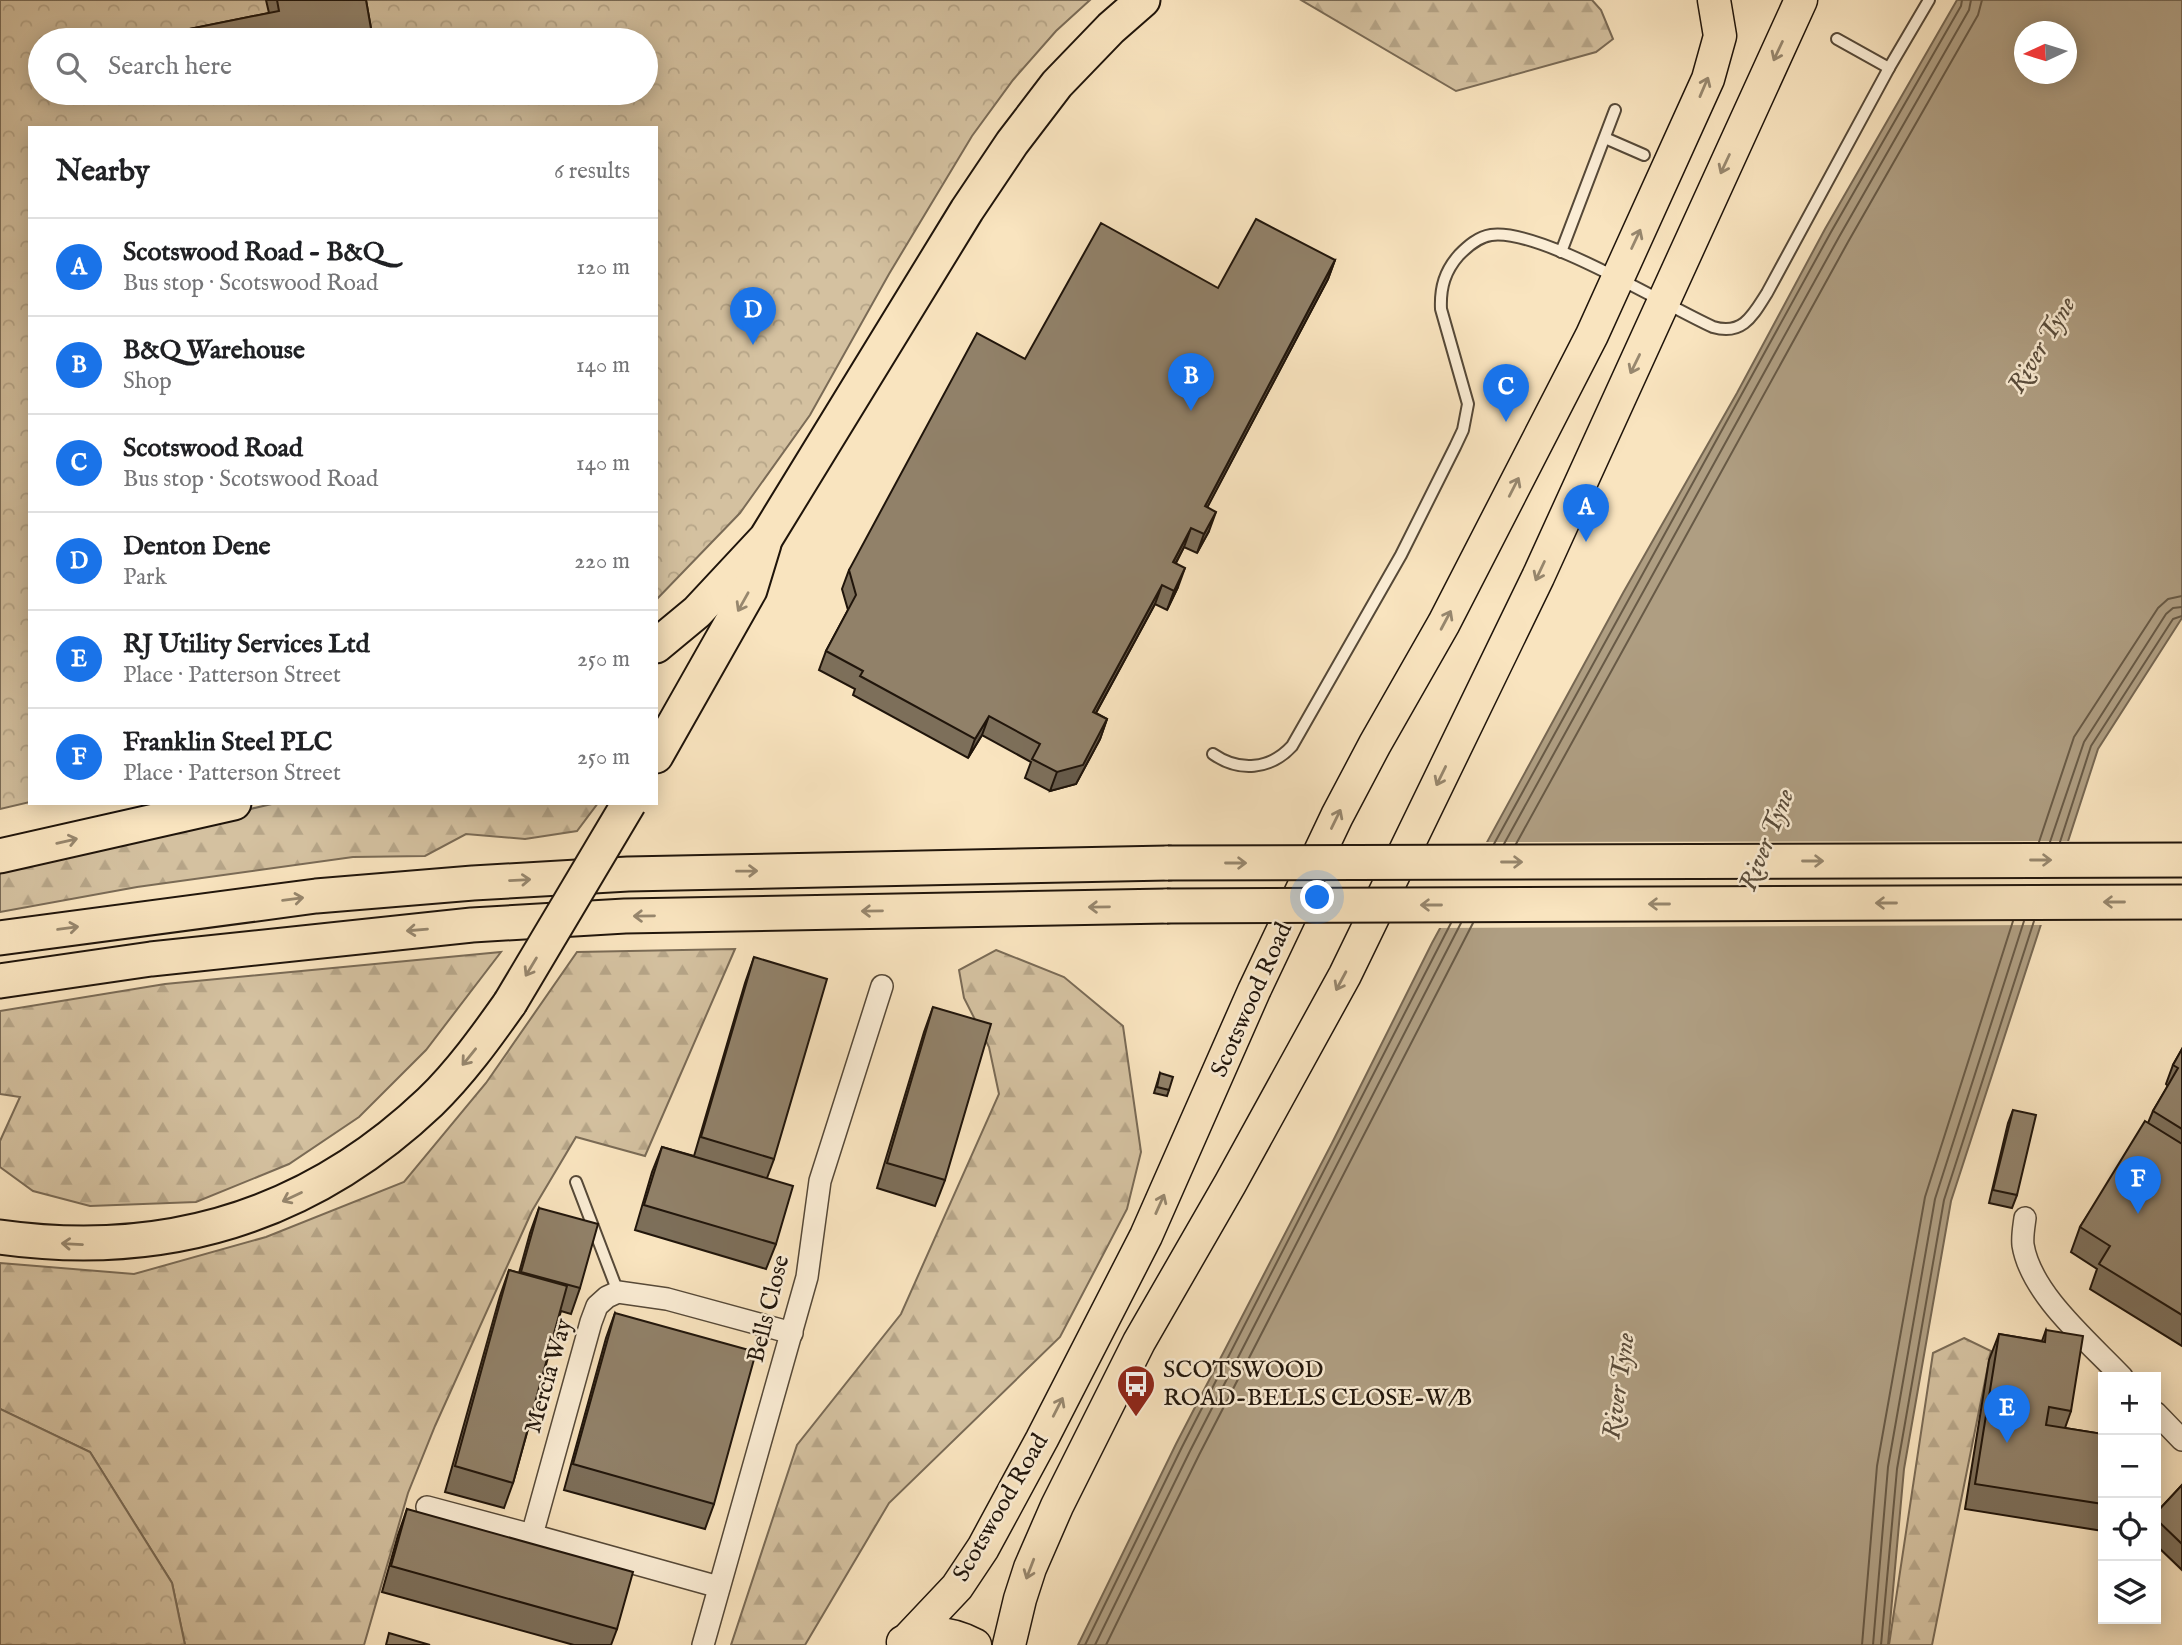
<!DOCTYPE html>
<html lang="en">
<head>
<meta charset="utf-8">
<style>
	body { margin:0; font-family:"IM FELL English",serif; background:#f2f2f2; color:#202124 }
	.controls { position:absolute; right:21px; bottom:21px; display:grid; overflow:hidden; border-radius:0px; box-shadow:0 4px 18px #0003 }
	.controls button { width:63px; height:63px; display:grid; place-items:center; padding:0; border:0; border-bottom:2px solid #e0e0e0; background:#fff; color:#202124; font:35px sans-serif }
	.compass { position:absolute; left:2014px; top:21px; width:63px; height:63px; border-radius:50%; background:#fff; box-shadow:0 4px 18px #0003; rotate:266deg }
	.you { position:absolute; left:1318px; top:898px; width:24px; height:24px; margin:-18px; border:5px solid #fff; border-radius:50%; background:#1a73e8; box-shadow:0 0 0 10px #1a73e833 }
	.badge { display:grid; place-items:center; width:46px; height:46px; border-radius:50%; background:#1a73e8; color:#fff; font-size:23px; font-weight:700 }
	.pin { position:absolute; translate:-50% -58px; filter:drop-shadow(0 2px 4px #0008) }
	.pin::after { content:''; position:absolute; top:37px; width:24px; height:21px; background:inherit; clip-path:polygon(0 0,100% 0,50% 100%) }
	.list { margin:0; padding:0; list-style:none }
	h2 { display:flex; justify-content:space-between; align-items:center; height:91px; margin:0; padding:0 28px; font-size:30px }
	h2 small { font-size:23px; font-weight:400; color:#757577 }
	.list li { display:grid; grid-template-columns:46px 1fr auto; gap:21px; align-items:center; box-sizing:border-box; height:98px; padding:0 28px; border-top:2px solid #e0e0e0 }
	.list b { display:block; font-size:26px; white-space:nowrap }
	.list p { margin:0; font-size:23px; white-space:nowrap; color:#757577 }
	.list em { font-size:23px; font-style:normal; color:#757577 }
	.icon { flex:none; width:38px; height:38px; fill:none; stroke:currentColor; stroke-width:2; stroke-linecap:round; stroke-linejoin:round }
	.map { position:relative; flex:none; width:2182px; height:1645px; overflow:hidden }
	.search { position:absolute; background:#fff; box-shadow:0 4px 18px #0003; left:28px; top:28px; width:630px; height:77px; display:flex; align-items:center; gap:18px; box-sizing:border-box; padding:0 24px; border-radius:38px; color:#757577; font-size:26px }
	.panel { position:absolute; background:#fff; box-shadow:0 4px 18px #0003; left:28px; top:126px; width:630px; height:679px; border-radius:0px }
	.map>svg:first-child { display:block }
	.forest { fill:url(#forest-firs); stroke:#7a6b56; stroke-width:2 }
	.park { fill:url(#park-crowns); stroke:#7a6b56; stroke-width:2; fill-rule:evenodd }
	.water { fill:#af9e82; stroke:#766752; stroke-width:2; fill-rule:evenodd }
	.pier { fill:#f9e4bf }
	.lines { fill:none; stroke-linecap:round; stroke-linejoin:round }
	.shore { stroke:#685a46; stroke-width:2 }
	.service-casing { stroke:#564938; stroke-width:14 }
	.minor-casing { stroke:#564938; stroke-width:24 }
	.primary-casing { stroke:#20150b; stroke-width:35 }
	.trunk-casing { stroke:#20150b; stroke-width:37 }
	.service { stroke:#fbedd5; stroke-width:10 }
	.minor { stroke:#fbedd5; stroke-width:21 }
	.primary { stroke:#f9e4bf; stroke-width:32 }
	.trunk { stroke:#f9e4bf; stroke-width:33 }
	.trunk-bridge-casing { stroke:#20150b; stroke-width:37; stroke-linecap:butt }
	.trunk-bridge { stroke:#f9e4bf; stroke-width:33 }
	.wall { fill:#7d6f5a; stroke:#20150b; stroke-width:2 }
	.shaded-wall { fill:#665a4a; stroke:#20150b; stroke-width:2 }
	.building { fill:#918169; stroke:#20150b; stroke-width:2 }
	.oneway { stroke:#97876e }
	.labels { text-anchor:middle; dominant-baseline:central; stroke-width:5; stroke-linejoin:round; paint-order:stroke }
	.street-label { font-size:24px; fill:#20150b; stroke:#fbedd5 }
	.poi-label { font-size:24px; fill:#20150b; stroke:#fbedd5; text-anchor:start }
	.water-label { font-size:26px; font-style:italic; fill:#594c3b; stroke:#fbedd5 }
</style>
</head>
<body>
<div class="map">
<svg width="2182" height="1645" viewBox="0 0 2182 1645">
	<defs>
		<pattern id="forest-firs" width="22" height="20" patternUnits="userSpaceOnUse" patternTransform="scale(1.75)"><rect width="22" height="20" fill="#d4c1a0"/><path d="M5 1l3.5 6h-7zM16 11l3.5 6h-7z" fill="#b6a588"/></pattern>
		<pattern id="park-crowns" width="20" height="18" patternUnits="userSpaceOnUse" patternTransform="scale(1.75)"><rect width="20" height="18" fill="#d4c1a0"/><path d="M2 6a3 3 0 1 1 6 0M12 15a3 3 0 1 1 6 0" fill="none" stroke="#b6a588"/></pattern>
	</defs>
	<rect width="100%" height="100%" fill="#f9e4bf"/>
	<filter id="stains"><feTurbulence type="fractalNoise" baseFrequency=".00286" numOctaves="4"/><feColorMatrix values="0 0 0 0 .2 0 0 0 0 .09 0 0 0 0 .02 0 0 0 .5 -.17"/></filter>
	<radialGradient id="worn" r=".72"><stop offset=".6" stop-color="#630" stop-opacity="0"/><stop offset="1" stop-color="#630" stop-opacity=".3"/></radialGradient>
	<g class="forest">
		<path d="M 1301,0 L 1592,0 L 1601,10 L 1613,39 L 1596,52 L 1456,91 Z"/>
		<path d="M 276,803 L 598,803 L 577,831 L 525,839 L 466,834 L 425,856 L 353,857 L 137,887 L 0,912 L 0,867 Z"/>
		<path d="M 735,949 L 645,1156 L 576,1137 L 532,1211 L 435,1426 L 408,1493 L 364,1645 L 185,1645 L 172,1583 L 90,1452 L 0,1409 L 0,1263 L 134,1274 L 266,1237 L 404,1182 L 486,1083 L 577,952 Z"/>
		<path d="M 996,950 L 1064,977 L 1123,1026 L 1141,1152 L 1127,1209 L 1060,1337 L 889,1503 L 805,1645 L 731,1645 L 797,1445 L 901,1314 L 999,1094 L 989,1047 L 964,998 L 959,970 Z"/>
		<path d="M 501,952 L 426,1050 L 359,1117 L 289,1164 L 196,1202 L 90,1206 L 33,1191 L 0,1167 L 0,1141 L 20,1097 L 0,1094 L 0,1011 L 165,984 Z"/>
		<path d="M 1964,1338 L 1991,1351 L 1932,1645 L 1889,1645 L 1933,1353 Z"/>
	</g>
	<g class="park">
		<path d="M 0,0 L 1090,0 L 1056,31 L 1013,80 L 972,136 L 889,274 L 810,415 L 740,513 L 656,600 L 656,128 L 30,128 L 30,802 L 0,809 ZM 40,40 L 646,40 L 646,93 L 40,93 Z"/>
		<path d="M 0,1409 L 90,1452 L 172,1583 L 185,1645 L 0,1645 Z"/>
	</g>
	<path class="water" d="M 1957,0 L 2182,0 L 2182,618 L 2098,749 L 1951,1201 L 1904,1469 L 1888,1645 L 1078,1645 L 1176,1444 L 1332,1143 L 1432,943 L 1623,593 L 1737,393 L 1825,229 ZM 2024,32 L 2066,32 L 2066,74 L 2024,74 Z"/>
	<path class="pier" d="M 2071,841 L 2043,925 L 1436,928 L 1483,842 Z"/>
	<g class="lines">
		<g class="shore">
			<path d="M 2039,842 L 2074,737 L 2158,608 L 2168,599 L 2182,596"/>
			<path d="M 2050,842 L 2084,742 L 2166,614 L 2173,608 L 2182,607"/>
			<path d="M 2060,842 L 2091,746 L 2173,619 L 2182,616"/>
			<path d="M 1494,844 L 1831,232 L 1961,6 L 1962,0"/>
			<path d="M 1504,844 L 1839,237 L 1969,10 L 1971,0"/>
			<path d="M 1516,844 L 1848,242 L 1978,15 L 1982,0"/>
			<path d="M 1085,1645 L 1182,1447 L 1451,923"/>
			<path d="M 1095,1645 L 1190,1451 L 1461,923"/>
			<path d="M 1106,1645 L 1199,1455 L 1473,923"/>
			<path d="M 1862,1645 L 1877,1466 L 1925,1197 L 2013,921"/>
			<path d="M 1873,1645 L 1888,1467 L 1935,1199 L 2024,921"/>
			<path d="M 1881,1645 L 1897,1469 L 1944,1200 L 2034,921"/>
		</g>
		<defs>
			<g id="service">
				<path d="M 1837,39 L 1889,68"/>
				<path d="M 1605,138 L 1644,155"/>
				<path d="M 1561,252 L 1615,110"/>
				<path d="M 1213,754 C 1239,772 1270,770 1292,746 L 1401,555 L 1455,447 L 1463,430 L 1468,404 L 1441,309 C 1440,287 1445,271 1459,255 C 1468,246 1478,237 1491,235 C 1540,228 1664,305 1713,327 C 1743,336 1753,315 1767,293 L 1889,68 L 1929,0"/>
				<path d="M 576,1182 L 618,1292"/>
			</g>
			<g id="minor">
				<path d="M 2025,1218 C 2024,1226 2022,1236 2023,1245 C 2031,1294 2088,1341 2122,1377"/>
				<path d="M 2156,1413 L 2182,1440"/>
				<path d="M 427,1507 L 532,1535"/>
				<path d="M 719,1587 L 532,1535 L 591,1322 L 597,1306 L 607,1297 L 618,1292 L 667,1299 L 792,1333"/>
				<path d="M 703,1645 L 807,1277 L 820,1181 L 882,986"/>
			</g>
			<g id="primary">
				<path d="M 906,1641 L 957,1587 L 983,1548 L 1042,1439 L 1146,1236 L 1254,991 L 1337,816 L 1375,744 L 1444,623 L 1592,335 L 1708,79 L 1720,36 L 1714,0"/>
				<path d="M 903,1642 C 927,1630 951,1632 975,1645"/>
				<path d="M 1009,1645 L 1020,1599 L 1030,1568 L 1057,1506 L 1139,1342 L 1230,1184 L 1345,975 L 1538,577 L 1801,0"/>
			</g>
			<g id="trunk">
				<path d="M 656,646 L 697,612 L 766,538 L 967,210 L 1012,143 L 1057,84 L 1111,28 L 1143,0"/>
				<path d="M 656,756 L 750,590 L 764,544"/>
				<path d="M 0,856 L 234,803"/>
				<path d="M 0,938 L 316,896 L 473,883 L 628,874 L 1168,863"/>
				<path d="M 0,981 L 151,959 L 472,925 L 625,916 L 1167,906"/>
				<path d="M 0,1237 C 164,1260 309,1217 430,1102 C 460,1073 486,1037 510,1003"/>
			</g>
		</defs>
		<use href="#service" class="service-casing"/>
		<use href="#minor" class="minor-casing"/>
		<use href="#primary" class="primary-casing"/>
		<use href="#trunk" class="trunk-casing"/>
		<use href="#service" class="service"/>
		<use href="#minor" class="minor"/>
		<use href="#primary" class="primary"/>
		<use href="#trunk" class="trunk"/>
		<defs>
			<g id="trunk-bridge">
				<path d="M 1168,863 L 2182,860"/>
				<path d="M 1167,906 L 2182,902"/>
				<path d="M 510,1003 L 629,803"/>
			</g>
		</defs>
		<use href="#trunk-bridge" class="trunk-bridge-casing"/>
		<use href="#trunk-bridge" class="trunk-bridge"/>
	</g>
	<g class="wall">
		<path d="M 266,0 L 366,0 L 373,40 L 185,40 L 189,29 L 269,13 Z"/>
		<path d="M 279,93 L 329,93 L 281,102 Z"/>
		<path d="M 1335,260 L 1328,279 L 1207,507 L 1209,531 L 1197,553 L 1184,547 L 1176,563 L 1178,587 L 1167,610 L 1155,604 L 1096,713 L 1107,719 L 1100,739 L 1076,784 L 1050,791 L 1025,778 L 1031,762 L 982,735 L 968,758 L 853,695 L 855,689 L 819,670 L 826,651 L 848,610 L 842,589 L 849,570 L 1025,359 L 1218,288 Z"/>
		<path d="M 754,957 L 774,1159 L 767,1178 L 776,1244 L 766,1269 L 635,1230 L 652,1172 L 662,1147 L 694,1156 L 745,983 Z"/>
		<path d="M 933,1007 L 945,1180 L 935,1206 L 877,1188 L 924,1032 Z"/>
		<path d="M 2182,1049 L 2182,1346 L 2090,1289 L 2097,1269 L 2071,1252 L 2080,1227 L 2148,1123 L 2153,1111 L 2168,1086 L 2166,1084 L 2173,1065 Z"/>
		<path d="M 1160,1073 L 1169,1090 L 1167,1096 L 1154,1093 Z"/>
		<path d="M 2013,1110 L 2017,1195 L 2012,1208 L 1989,1203 L 2008,1123 Z"/>
		<path d="M 539,1208 L 580,1288 L 571,1314 L 561,1311 L 513,1483 L 504,1508 L 445,1492 L 500,1296 L 509,1270 L 519,1273 L 530,1233 Z"/>
		<path d="M 615,1313 L 714,1504 L 705,1529 L 564,1490 L 606,1338 Z"/>
		<path d="M 2046,1330 L 2071,1411 L 2065,1428 L 2103,1434 L 2103,1531 L 1965,1509 L 1989,1360 L 1999,1334 L 2042,1341 Z"/>
		<path d="M 2182,1485 L 2182,1570 L 2156,1545 L 2156,1513 Z"/>
		<path d="M 407,1509 L 617,1629 L 611,1645 L 574,1645 L 382,1592 L 398,1535 Z"/>
	</g>
	<g class="shaded-wall">
		<path d="M 284,93 L 329,93 L 281,102 Z"/>
		<path d="M 1335,260 L 1328,279 L 1198,525 L 1205,506 Z"/>
		<path d="M 1216,512 L 1209,531 L 1197,553 L 1204,534 Z"/>
		<path d="M 1191,528 L 1184,547 L 1166,581 L 1173,562 Z"/>
		<path d="M 1185,568 L 1178,587 L 1167,610 L 1174,591 Z"/>
		<path d="M 1162,585 L 1155,604 L 1086,731 L 1093,712 Z"/>
		<path d="M 989,716 L 982,735 L 968,758 L 975,739 Z"/>
		<path d="M 1107,719 L 1100,739 L 1076,784 L 1050,791 L 1057,772 Z"/>
	</g>
	<g class="building">
		<path d="M 277,0 L 366,0 L 373,40 L 191,40 L 189,29 L 279,11 Z"/>
		<path d="M 1256,219 L 1335,260 L 1205,506 L 1216,512 L 1204,534 L 1191,528 L 1173,562 L 1185,568 L 1174,591 L 1162,585 L 1093,712 L 1107,719 L 1083,765 L 1057,772 L 1032,759 L 1040,744 L 989,716 L 975,739 L 860,676 L 863,671 L 826,651 L 856,595 L 849,570 L 977,333 L 1025,359 L 1101,223 L 1218,288 Z"/>
		<path d="M 754,957 L 827,979 L 774,1159 L 701,1137 Z"/>
		<path d="M 933,1007 L 991,1024 L 945,1180 L 887,1163 Z"/>
		<path d="M 2182,1049 L 2182,1129 L 2153,1111 L 2178,1068 L 2173,1065 Z"/>
		<path d="M 1160,1073 L 1173,1077 L 1169,1090 L 1157,1087 Z"/>
		<path d="M 2013,1110 L 2036,1115 L 2017,1195 L 1993,1190 Z"/>
		<path d="M 2145,1121 L 2182,1144 L 2182,1315 L 2099,1264 L 2110,1246 L 2080,1227 Z"/>
		<path d="M 662,1147 L 793,1186 L 776,1244 L 644,1205 Z"/>
		<path d="M 539,1208 L 598,1224 L 580,1288 L 521,1272 Z"/>
		<path d="M 509,1270 L 567,1286 L 513,1483 L 455,1466 Z"/>
		<path d="M 615,1313 L 756,1352 L 714,1504 L 573,1464 Z"/>
		<path d="M 2046,1330 L 2083,1336 L 2071,1411 L 2049,1407 L 2046,1425 L 2103,1434 L 2103,1504 L 1975,1484 L 1999,1334 L 2045,1342 Z"/>
		<path d="M 2182,1485 L 2182,1544 L 2156,1519 L 2156,1513 Z"/>
		<path d="M 407,1509 L 633,1572 L 617,1629 L 391,1566 Z"/>
		<path d="M 389,1633 L 430,1645 L 386,1645 Z"/>
	</g>
	<defs><path id="oneway-shaft" d="M-6 0H5M1.5-3L5.5 0L1.5 3" fill="none" stroke-width="1.6" stroke-linecap="round" stroke-linejoin="round" transform="scale(1.75)"/></defs>
	<g class="oneway">
		<use href="#oneway-shaft" transform="translate(1778 51) rotate(115)"/>
		<use href="#oneway-shaft" transform="translate(1704 87) rotate(-67)"/>
		<use href="#oneway-shaft" transform="translate(1725 164) rotate(115)"/>
		<use href="#oneway-shaft" transform="translate(1636 239) rotate(-65)"/>
		<use href="#oneway-shaft" transform="translate(1635 364) rotate(116)"/>
		<use href="#oneway-shaft" transform="translate(1514 487) rotate(-63)"/>
		<use href="#oneway-shaft" transform="translate(1540 571) rotate(115)"/>
		<use href="#oneway-shaft" transform="translate(743 602) rotate(119)"/>
		<use href="#oneway-shaft" transform="translate(1446 620) rotate(-62)"/>
		<use href="#oneway-shaft" transform="translate(1441 776) rotate(116)"/>
		<use href="#oneway-shaft" transform="translate(1336 819) rotate(-64)"/>
		<use href="#oneway-shaft" transform="translate(67 841) rotate(-13)"/>
		<use href="#oneway-shaft" transform="translate(2041 860)"/>
		<use href="#oneway-shaft" transform="translate(1813 861)"/>
		<use href="#oneway-shaft" transform="translate(1512 862)"/>
		<use href="#oneway-shaft" transform="translate(1236 863)"/>
		<use href="#oneway-shaft" transform="translate(747 871) rotate(-1)"/>
		<use href="#oneway-shaft" transform="translate(520 880) rotate(-3)"/>
		<use href="#oneway-shaft" transform="translate(293 899) rotate(-7)"/>
		<use href="#oneway-shaft" transform="translate(2114 902) rotate(180)"/>
		<use href="#oneway-shaft" transform="translate(1886 903) rotate(180)"/>
		<use href="#oneway-shaft" transform="translate(1659 904) rotate(180)"/>
		<use href="#oneway-shaft" transform="translate(1431 905) rotate(180)"/>
		<use href="#oneway-shaft" transform="translate(1099 907) rotate(179)"/>
		<use href="#oneway-shaft" transform="translate(872 911) rotate(179)"/>
		<use href="#oneway-shaft" transform="translate(644 916) rotate(179)"/>
		<use href="#oneway-shaft" transform="translate(68 928) rotate(-8)"/>
		<use href="#oneway-shaft" transform="translate(417 930) rotate(175)"/>
		<use href="#oneway-shaft" transform="translate(531 967) rotate(121)"/>
		<use href="#oneway-shaft" transform="translate(1341 981) rotate(118)"/>
		<use href="#oneway-shaft" transform="translate(469 1057) rotate(129)"/>
		<use href="#oneway-shaft" transform="translate(292 1197) rotate(155)"/>
		<use href="#oneway-shaft" transform="translate(1160 1204) rotate(-66)"/>
		<use href="#oneway-shaft" transform="translate(72 1244) rotate(-177)"/>
		<use href="#oneway-shaft" transform="translate(1058 1407) rotate(-63)"/>
		<use href="#oneway-shaft" transform="translate(1030 1569) rotate(111)"/>
	</g>
	<defs>
		<symbol id="bus-pin" viewBox="-11 -11 22 30"><path d="M0 17L-7.5 6A9.5 9.5 0 1 1 7.5 6Z" fill="#8f2418" stroke="#fbedd5"/><path d="M-5-6H5V4H4V6H2V4H-2V6H-4V4H-5ZM-3.5-4V0h7V-4ZM-3.5 1.2v1.5H-2V1.2ZM2 1.2v1.5H3.5V1.2Z" fill="#fff"/></symbol>
	</defs>
	<g fill-rule="evenodd">
		<use href="#bus-pin" x="1114" y="1362" width="44" height="60"/>
	</g>
	<g class="labels">
		<g class="street-label">
			<text transform="translate(1252 1000) rotate(-66)">Scotswood Road</text>
			<text transform="translate(769 1309) rotate(-76)">Bells Close</text>
			<text transform="translate(549 1376) rotate(-74)">Mercia Way</text>
			<text transform="translate(1001 1508) rotate(-60)">Scotswood Road</text>
		</g>
		<g class="poi-label">
			<text x="1163" y="1370">SCOTSWOOD<tspan x="1163" dy="28">ROAD-BELLS CLOSE-W/B</tspan></text>
		</g>
		<g class="water-label">
			<text transform="translate(2042 345) rotate(-59)">River Tyne</text>
			<text transform="translate(1767 840) rotate(-68)">River Tyne</text>
			<text transform="translate(1619 1386) rotate(-82)">River Tyne</text>
		</g>
	</g>
	<rect width="100%" height="100%" filter="url(#stains)"/>
	<rect width="100%" height="100%" fill="url(#worn)"/>
</svg>
<div class="controls">
<button>+</button>
<button>−</button>
<button><svg class="icon" aria-label="locate" viewBox="0 0 24 24"><circle cx="12" cy="12" r="6"/><path d="M12 2v4M12 18v4M2 12h4M18 12h4"/></svg></button>
<button><svg class="icon" aria-label="layers" viewBox="0 0 24 24"><path d="M12 4l9 5-9 5-9-5zM3 14l9 5 9-5"/></svg></button>
</div>
<svg class="compass" viewBox="-18 -18 36 36"><path d="M0-13l5 13h-10z" fill="#e53935"/><path d="M0 13l5-13h-10z" fill="#757577"/></svg>
<div class="you"></div>
<div class="pin badge" style="left:1586px;top:542px">A</div>
<div class="pin badge" style="left:1191px;top:411px">B</div>
<div class="pin badge" style="left:1506px;top:422px">C</div>
<div class="pin badge" style="left:753px;top:345px">D</div>
<div class="pin badge" style="left:2007px;top:1443px">E</div>
<div class="pin badge" style="left:2138px;top:1214px">F</div>
<div class="search"><svg class="icon" aria-label="search" viewBox="0 0 24 24"><circle cx="10" cy="10" r="6"/><path d="M15 15l6 6"/></svg>Search here</div>
<section class="panel">
<h2>Nearby<small>6 results</small></h2>
<ul class="list">
<li><span class="badge">A</span><div><b>Scotswood Road - B&amp;Q</b><p>Bus stop · Scotswood Road</p></div><em>120 m</em></li>
<li><span class="badge">B</span><div><b>B&amp;Q Warehouse</b><p>Shop</p></div><em>140 m</em></li>
<li><span class="badge">C</span><div><b>Scotswood Road</b><p>Bus stop · Scotswood Road</p></div><em>140 m</em></li>
<li><span class="badge">D</span><div><b>Denton Dene</b><p>Park</p></div><em>220 m</em></li>
<li><span class="badge">E</span><div><b>RJ Utility Services Ltd</b><p>Place · Patterson Street</p></div><em>250 m</em></li>
<li><span class="badge">F</span><div><b>Franklin Steel PLC</b><p>Place · Patterson Street</p></div><em>250 m</em></li>
</ul>
</section>
</div>
</body>
</html>
